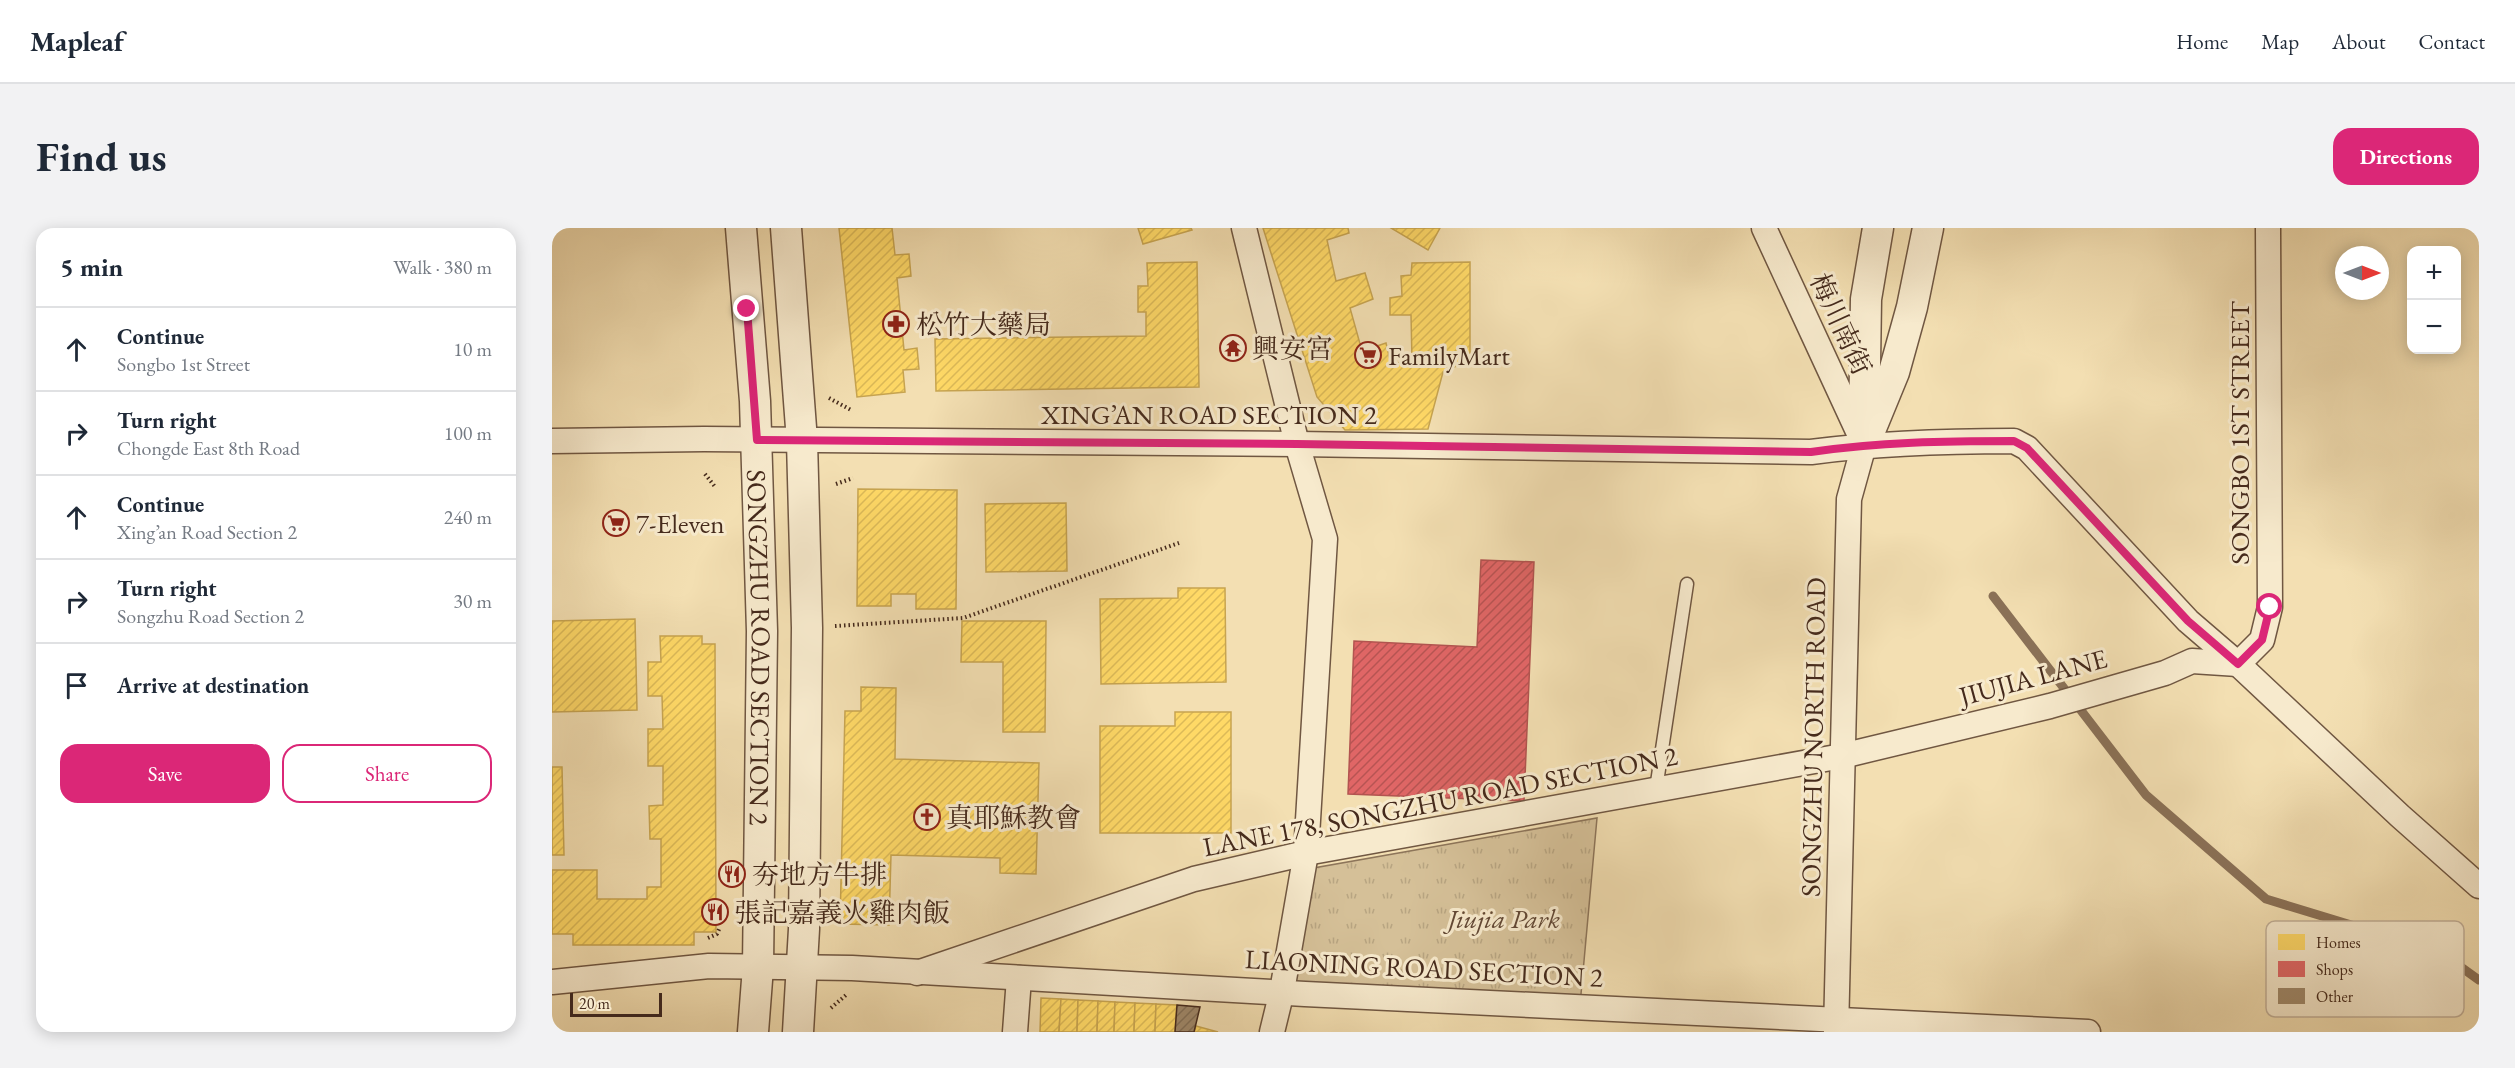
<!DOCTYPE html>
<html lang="en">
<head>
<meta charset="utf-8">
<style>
	body { margin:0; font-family:"EB Garamond","Noto Serif TC",serif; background:#f2f2f3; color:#1f2937 }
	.controls { position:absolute; right:18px; top:18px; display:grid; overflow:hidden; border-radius:12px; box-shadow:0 3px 15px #0003 }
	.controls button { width:54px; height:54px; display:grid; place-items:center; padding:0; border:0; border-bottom:2px solid #e0e1e3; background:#fff; color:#1f2937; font:30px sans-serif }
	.compass { position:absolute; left:1783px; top:18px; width:54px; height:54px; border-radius:50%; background:#fff; box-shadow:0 3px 15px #0003; rotate:90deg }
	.scale { position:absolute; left:18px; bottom:15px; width:92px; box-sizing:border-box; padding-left:6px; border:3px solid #452a1c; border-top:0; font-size:16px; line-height:21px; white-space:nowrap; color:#452a1c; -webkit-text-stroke:4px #f7eacd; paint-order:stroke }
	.stop { position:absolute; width:18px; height:18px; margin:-14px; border:4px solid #db2777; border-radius:50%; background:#fff }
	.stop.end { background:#db2777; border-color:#fff; box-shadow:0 2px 6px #0008 }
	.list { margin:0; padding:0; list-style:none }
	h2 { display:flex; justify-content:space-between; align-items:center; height:78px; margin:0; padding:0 24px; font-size:26px }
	h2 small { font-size:20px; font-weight:400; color:#747a83 }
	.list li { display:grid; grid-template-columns:39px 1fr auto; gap:18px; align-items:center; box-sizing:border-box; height:84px; padding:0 24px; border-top:2px solid #e0e1e3 }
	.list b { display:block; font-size:22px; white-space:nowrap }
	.list p { margin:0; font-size:20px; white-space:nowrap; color:#747a83 }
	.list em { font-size:20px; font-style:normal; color:#747a83 }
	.actions { display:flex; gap:12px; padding:18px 24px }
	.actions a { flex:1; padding:14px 0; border:2px solid #db2777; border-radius:18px; text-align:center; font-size:21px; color:#db2777 }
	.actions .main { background:#db2777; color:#fff }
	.icon { flex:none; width:33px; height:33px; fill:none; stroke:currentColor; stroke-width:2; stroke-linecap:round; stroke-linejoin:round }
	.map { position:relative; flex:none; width:1927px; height:804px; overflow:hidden; border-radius:18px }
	header { display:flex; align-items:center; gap:36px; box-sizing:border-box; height:84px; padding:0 30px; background:#fff; border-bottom:2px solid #e0e1e3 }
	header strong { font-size:28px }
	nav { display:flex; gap:33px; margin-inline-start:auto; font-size:21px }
	.intro { display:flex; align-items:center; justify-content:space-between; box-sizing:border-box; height:144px; padding:0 36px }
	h1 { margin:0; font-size:42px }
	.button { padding:15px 27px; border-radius:18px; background:#db2777; color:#fff; font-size:21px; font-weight:700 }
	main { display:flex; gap:36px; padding:0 36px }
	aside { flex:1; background:#fff; border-radius:18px; box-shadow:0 3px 15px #0003 }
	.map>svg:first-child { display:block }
	.grass { fill:url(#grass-tufts); stroke:#8d755a; stroke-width:1.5 }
	.homes { fill:url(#homes-hatch); stroke:#c7a450; stroke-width:1.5 }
	.shops { fill:url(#shops-hatch); stroke:#b25450; stroke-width:1.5 }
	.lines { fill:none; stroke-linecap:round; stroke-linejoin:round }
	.stream { stroke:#8a7157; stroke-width:9 }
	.building { fill:url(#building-hatch); stroke:#452a1c; stroke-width:1.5 }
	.service-casing { stroke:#705742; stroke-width:15 }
	.minor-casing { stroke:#705742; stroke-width:27 }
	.tertiary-casing { stroke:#705742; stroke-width:33 }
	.path { stroke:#452a1c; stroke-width:4; stroke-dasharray:1.5 3; stroke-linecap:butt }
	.service { stroke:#f7eacd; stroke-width:12 }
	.minor { stroke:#f7eacd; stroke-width:24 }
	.tertiary { stroke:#f7eacd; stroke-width:30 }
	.route { stroke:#db2777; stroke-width:8 }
	.labels { text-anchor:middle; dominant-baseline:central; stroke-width:6; stroke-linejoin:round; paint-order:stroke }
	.poi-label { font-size:27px; fill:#452a1c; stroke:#f7eacd; text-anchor:start }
	.street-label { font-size:27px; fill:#452a1c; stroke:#f7eacd }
	.park-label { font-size:27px; font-style:italic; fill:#624835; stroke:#f7eacd }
	.key { fill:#f7eacd; stroke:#c2b098; stroke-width:1.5 }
	.key-label { font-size:16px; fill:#452a1c }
</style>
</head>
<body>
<header>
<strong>Mapleaf</strong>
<nav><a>Home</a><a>Map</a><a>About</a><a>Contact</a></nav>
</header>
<div class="intro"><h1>Find us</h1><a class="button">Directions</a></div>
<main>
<aside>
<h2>5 min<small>Walk · 380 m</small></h2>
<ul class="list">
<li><svg class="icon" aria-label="ahead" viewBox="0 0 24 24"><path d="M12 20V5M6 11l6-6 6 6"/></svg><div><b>Continue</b><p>Songbo 1st Street</p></div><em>10 m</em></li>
<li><svg class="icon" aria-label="right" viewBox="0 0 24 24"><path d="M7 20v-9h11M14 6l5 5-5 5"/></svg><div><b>Turn right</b><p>Chongde East 8th Road</p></div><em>100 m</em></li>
<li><svg class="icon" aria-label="ahead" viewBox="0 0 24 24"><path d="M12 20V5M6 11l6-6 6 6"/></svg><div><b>Continue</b><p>Xing’an Road Section 2</p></div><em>240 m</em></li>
<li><svg class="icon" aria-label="right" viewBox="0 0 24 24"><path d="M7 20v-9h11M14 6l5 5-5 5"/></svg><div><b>Turn right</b><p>Songzhu Road Section 2</p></div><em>30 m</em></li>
<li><svg class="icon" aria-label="arrive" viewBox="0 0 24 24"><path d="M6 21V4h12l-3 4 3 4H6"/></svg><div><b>Arrive at destination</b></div></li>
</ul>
<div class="actions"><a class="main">Save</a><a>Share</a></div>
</aside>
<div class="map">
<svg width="1927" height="804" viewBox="0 0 1927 804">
	<defs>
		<pattern id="grass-tufts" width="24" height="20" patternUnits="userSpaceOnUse" patternTransform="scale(1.5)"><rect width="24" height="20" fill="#d5c098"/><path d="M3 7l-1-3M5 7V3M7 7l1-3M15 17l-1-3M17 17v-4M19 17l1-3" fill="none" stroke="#b8a582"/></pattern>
		<pattern id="homes-hatch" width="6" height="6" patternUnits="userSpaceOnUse" patternTransform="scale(1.5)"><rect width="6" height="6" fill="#ffd966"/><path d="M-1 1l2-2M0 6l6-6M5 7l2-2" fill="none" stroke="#dcba58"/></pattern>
		<pattern id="shops-hatch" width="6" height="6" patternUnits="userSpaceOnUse" patternTransform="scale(1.5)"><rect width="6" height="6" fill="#e06666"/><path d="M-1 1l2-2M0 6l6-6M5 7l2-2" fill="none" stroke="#b75453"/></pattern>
		<pattern id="building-hatch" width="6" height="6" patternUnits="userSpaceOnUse" patternTransform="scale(1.5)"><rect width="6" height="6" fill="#9f886a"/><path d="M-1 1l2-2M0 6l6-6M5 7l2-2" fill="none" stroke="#836f56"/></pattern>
	</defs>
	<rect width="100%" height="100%" fill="#f3dfb2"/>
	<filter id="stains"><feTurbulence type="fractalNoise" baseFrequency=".00333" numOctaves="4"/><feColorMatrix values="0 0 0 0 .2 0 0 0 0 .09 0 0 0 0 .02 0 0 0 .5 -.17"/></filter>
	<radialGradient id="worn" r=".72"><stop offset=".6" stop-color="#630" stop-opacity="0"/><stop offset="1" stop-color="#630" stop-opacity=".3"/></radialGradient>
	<path class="grass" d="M 1045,590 L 1028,777 L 736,758 L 756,641 Z"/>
	<g class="homes">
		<path d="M 287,0 L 340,0 L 343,27 L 357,26 L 359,48 L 345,50 L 352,122 L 365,120 L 367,141 L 351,142 L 353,164 L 305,169 Z"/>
		<path d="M 586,0 L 639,0 L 640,2 L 591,16 Z"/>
		<path d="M 711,0 L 796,0 L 797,5 L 775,12 L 784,53 L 813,45 L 821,71 L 798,80 L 810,123 L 834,115 L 839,136 L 860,133 L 859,87 L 838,87 L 838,70 L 850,68 L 849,48 L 859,47 L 860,35 L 918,34 L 918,132 L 891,144 L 876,201 L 793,202 L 765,169 Z"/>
		<path d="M 839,0 L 888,0 L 876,22 Z"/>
		<path d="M 645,34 L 647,159 L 384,163 L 383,111 L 594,108 L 594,84 L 586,84 L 586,58 L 596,58 L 595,35 Z"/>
		<path d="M 306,261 L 405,262 L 404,381 L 364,381 L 364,366 L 339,366 L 339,378 L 305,378 Z"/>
		<path d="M 514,275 L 515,343 L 434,344 L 433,276 Z"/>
		<path d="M 626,360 L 673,360 L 674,454 L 549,456 L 548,371 L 626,370 Z"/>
		<path d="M 83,391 L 85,482 L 0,484 L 0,393 Z"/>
		<path d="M 410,393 L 494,393 L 493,504 L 451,504 L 451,434 L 409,434 Z"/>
		<path d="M 108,408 L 150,408 L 150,416 L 163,416 L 164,704 L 142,704 L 142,717 L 21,717 L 21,706 L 0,706 L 0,642 L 45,642 L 45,671 L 95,671 L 95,659 L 109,659 L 109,611 L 98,611 L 97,578 L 111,577 L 111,538 L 96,538 L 96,501 L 111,501 L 110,468 L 96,468 L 96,434 L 109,434 Z"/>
		<path d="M 309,459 L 344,460 L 343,531 L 487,535 L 484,646 L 448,645 L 448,630 L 339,627 L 337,697 L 288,696 L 293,483 L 309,483 Z"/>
		<path d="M 623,484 L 679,484 L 679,605 L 548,605 L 548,498 L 623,498 Z"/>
		<path d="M 0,539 L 10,539 L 12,627 L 0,627 Z"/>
		<path d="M 489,770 L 509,771 L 507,804 L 488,804 Z"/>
		<path d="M 509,771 L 526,772 L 525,804 L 507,804 Z"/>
		<path d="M 526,772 L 546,773 L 545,804 L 525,804 Z"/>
		<path d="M 546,773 L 563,774 L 562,804 L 545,804 Z"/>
		<path d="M 563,774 L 583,775 L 582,804 L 562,804 Z"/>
		<path d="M 583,775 L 604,776 L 603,804 L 582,804 Z"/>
		<path d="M 604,776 L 625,777 L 623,804 L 603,804 Z"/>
		<path d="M 644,798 L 666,804 L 642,804 Z"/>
	</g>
	<path class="shops" d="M 929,332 L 982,334 L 972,573 L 796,566 L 802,413 L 925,419 Z"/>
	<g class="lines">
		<path class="stream" d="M 1441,368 L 1594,567 L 1714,671 L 1888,724 L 1927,752"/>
	</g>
	<path class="building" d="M 625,777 L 648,779 L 642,804 L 623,804 Z"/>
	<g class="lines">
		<defs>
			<path id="service" d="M 1104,561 L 1135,356"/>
			<g id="minor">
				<path d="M 692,0 L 745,216 L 773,311 L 754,625 L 730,763 L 720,804"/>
				<path d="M 1212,0 L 1311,214"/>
				<path d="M 0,213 L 152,211 L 745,216 L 1259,224 C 1327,215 1394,213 1462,213 L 1475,220 L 1636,393 L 1686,436 L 1848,588 L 1927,658"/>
				<path d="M 365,745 L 642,651 L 754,625 L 1290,528 L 1498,478 L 1613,445 L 1640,433 L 1686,436 L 1710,412 L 1718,379 L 1716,0"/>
				<path d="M 0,754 L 157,738 L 300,740 L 753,766 L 1536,804"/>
				<path d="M 463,804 L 467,750"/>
				<path d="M 1284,804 L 1297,271 L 1312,217"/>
			</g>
			<g id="tertiary">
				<path id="s1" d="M 189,0 L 203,173 L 210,403 L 206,739 L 201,804"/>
				<path d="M 234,0 L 250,213 L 255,400 L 252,701 L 246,804"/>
				<path d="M 1312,202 L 1314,71 L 1326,0"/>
				<path d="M 1312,217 L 1342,144 L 1360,79 L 1376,0"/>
			</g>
		</defs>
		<use href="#service" class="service-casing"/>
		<use href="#minor" class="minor-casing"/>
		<use href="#tertiary" class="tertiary-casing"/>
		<g class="path">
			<path d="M 277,170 L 299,182"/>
			<path d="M 153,246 L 164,260"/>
			<path d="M 284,256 L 301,250"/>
			<path d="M 283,398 L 411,390 L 627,315"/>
			<path d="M 156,710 L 165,706 L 168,699"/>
			<path d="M 279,780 L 294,767"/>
		</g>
		<use href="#service" class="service"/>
		<use href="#minor" class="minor"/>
		<use href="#tertiary" class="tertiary"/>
	</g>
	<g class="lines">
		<path class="route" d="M 195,81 L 205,212 L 745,216 L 1259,224 C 1327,214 1394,213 1462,213 L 1475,220 L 1636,393 L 1686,436 L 1710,412 L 1718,379"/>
	</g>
	<defs>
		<symbol id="pharmacy-ring" viewBox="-11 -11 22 22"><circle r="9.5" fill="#f7eacd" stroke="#8f2418" stroke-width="1.5"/><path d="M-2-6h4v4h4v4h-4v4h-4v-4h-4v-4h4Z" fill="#8f2418"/></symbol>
		<symbol id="temple-ring" viewBox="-11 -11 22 22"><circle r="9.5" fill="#f7eacd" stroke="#8f2418" stroke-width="1.5"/><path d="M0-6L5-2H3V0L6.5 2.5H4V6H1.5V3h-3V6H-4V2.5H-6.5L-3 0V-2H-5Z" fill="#8f2418"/></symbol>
		<symbol id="supermarket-ring" viewBox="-11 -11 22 22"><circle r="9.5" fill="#f7eacd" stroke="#8f2418" stroke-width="1.5"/><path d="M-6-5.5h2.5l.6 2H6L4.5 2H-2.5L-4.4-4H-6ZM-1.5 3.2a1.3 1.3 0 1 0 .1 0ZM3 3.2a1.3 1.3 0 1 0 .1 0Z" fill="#8f2418"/></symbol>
		<symbol id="church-ring" viewBox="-11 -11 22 22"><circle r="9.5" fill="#f7eacd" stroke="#8f2418" stroke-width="1.5"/><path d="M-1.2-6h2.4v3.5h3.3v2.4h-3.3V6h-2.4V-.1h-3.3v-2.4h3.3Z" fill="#8f2418"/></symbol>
		<symbol id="restaurant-ring" viewBox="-11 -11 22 22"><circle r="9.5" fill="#f7eacd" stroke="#8f2418" stroke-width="1.5"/><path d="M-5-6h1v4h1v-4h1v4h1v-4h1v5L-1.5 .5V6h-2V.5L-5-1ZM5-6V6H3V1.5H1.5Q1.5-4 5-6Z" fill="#8f2418"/></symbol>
	</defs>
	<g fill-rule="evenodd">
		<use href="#pharmacy-ring" x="329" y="81" width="30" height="30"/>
		<use href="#temple-ring" x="666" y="105" width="30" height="30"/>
		<use href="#supermarket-ring" x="801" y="112" width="30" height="30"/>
		<use href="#supermarket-ring" x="49" y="280" width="30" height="30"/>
		<use href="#church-ring" x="360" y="574" width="30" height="30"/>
		<use href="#restaurant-ring" x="165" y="631" width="30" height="30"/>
		<use href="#restaurant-ring" x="148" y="669" width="30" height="30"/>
	</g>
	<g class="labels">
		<g class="poi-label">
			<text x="364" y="96">松竹大藥局</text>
			<text x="700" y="120">興安宮</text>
			<text x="836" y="127">FamilyMart</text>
			<text x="84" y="295">7-Eleven</text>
			<text x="394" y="589">真耶穌教會</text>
			<text x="200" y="646">夯地方牛排</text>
			<text x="182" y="684">張記嘉義火雞肉飯</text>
		</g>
		<g class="street-label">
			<text transform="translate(1289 96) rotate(65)">梅川南街</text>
			<text x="657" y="186">XING’AN ROAD SECTION 2</text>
			<text transform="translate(1687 205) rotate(-90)">SONGBO 1ST STREET</text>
			<text stroke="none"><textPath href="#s1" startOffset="420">SONGZHU ROAD SECTION 2</textPath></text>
			<text transform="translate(1481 449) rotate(-15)">JIUJIA LANE</text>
			<text transform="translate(1261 509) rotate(-89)">SONGZHU NORTH ROAD</text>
			<text transform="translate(888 573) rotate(-11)">LANE 178, SONGZHU ROAD SECTION 2</text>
			<text transform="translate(872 740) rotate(3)">LIAONING ROAD SECTION 2</text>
		</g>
		<g class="park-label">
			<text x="952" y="690">Jiujia Park</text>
		</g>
	</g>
	<rect x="1714" y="693" width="198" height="96" rx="9" class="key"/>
	<rect x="1726" y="706" width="27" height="16" fill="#ffd966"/>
	<rect x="1726" y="733" width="27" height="16" fill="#e06666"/>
	<rect x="1726" y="760" width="27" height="16" fill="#9f886a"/>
	<g class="key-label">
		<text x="1764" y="720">Homes</text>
		<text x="1764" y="747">Shops</text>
		<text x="1764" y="774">Other</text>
	</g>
	<rect width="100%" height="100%" filter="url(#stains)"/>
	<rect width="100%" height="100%" fill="url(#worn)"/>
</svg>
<div class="controls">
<button>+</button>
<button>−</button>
</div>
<svg class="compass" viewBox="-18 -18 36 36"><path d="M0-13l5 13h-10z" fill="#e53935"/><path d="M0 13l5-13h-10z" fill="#747a83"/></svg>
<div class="scale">20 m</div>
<div class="stop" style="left:1718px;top:379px"></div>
<div class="stop end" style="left:195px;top:81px"></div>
</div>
</main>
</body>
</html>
